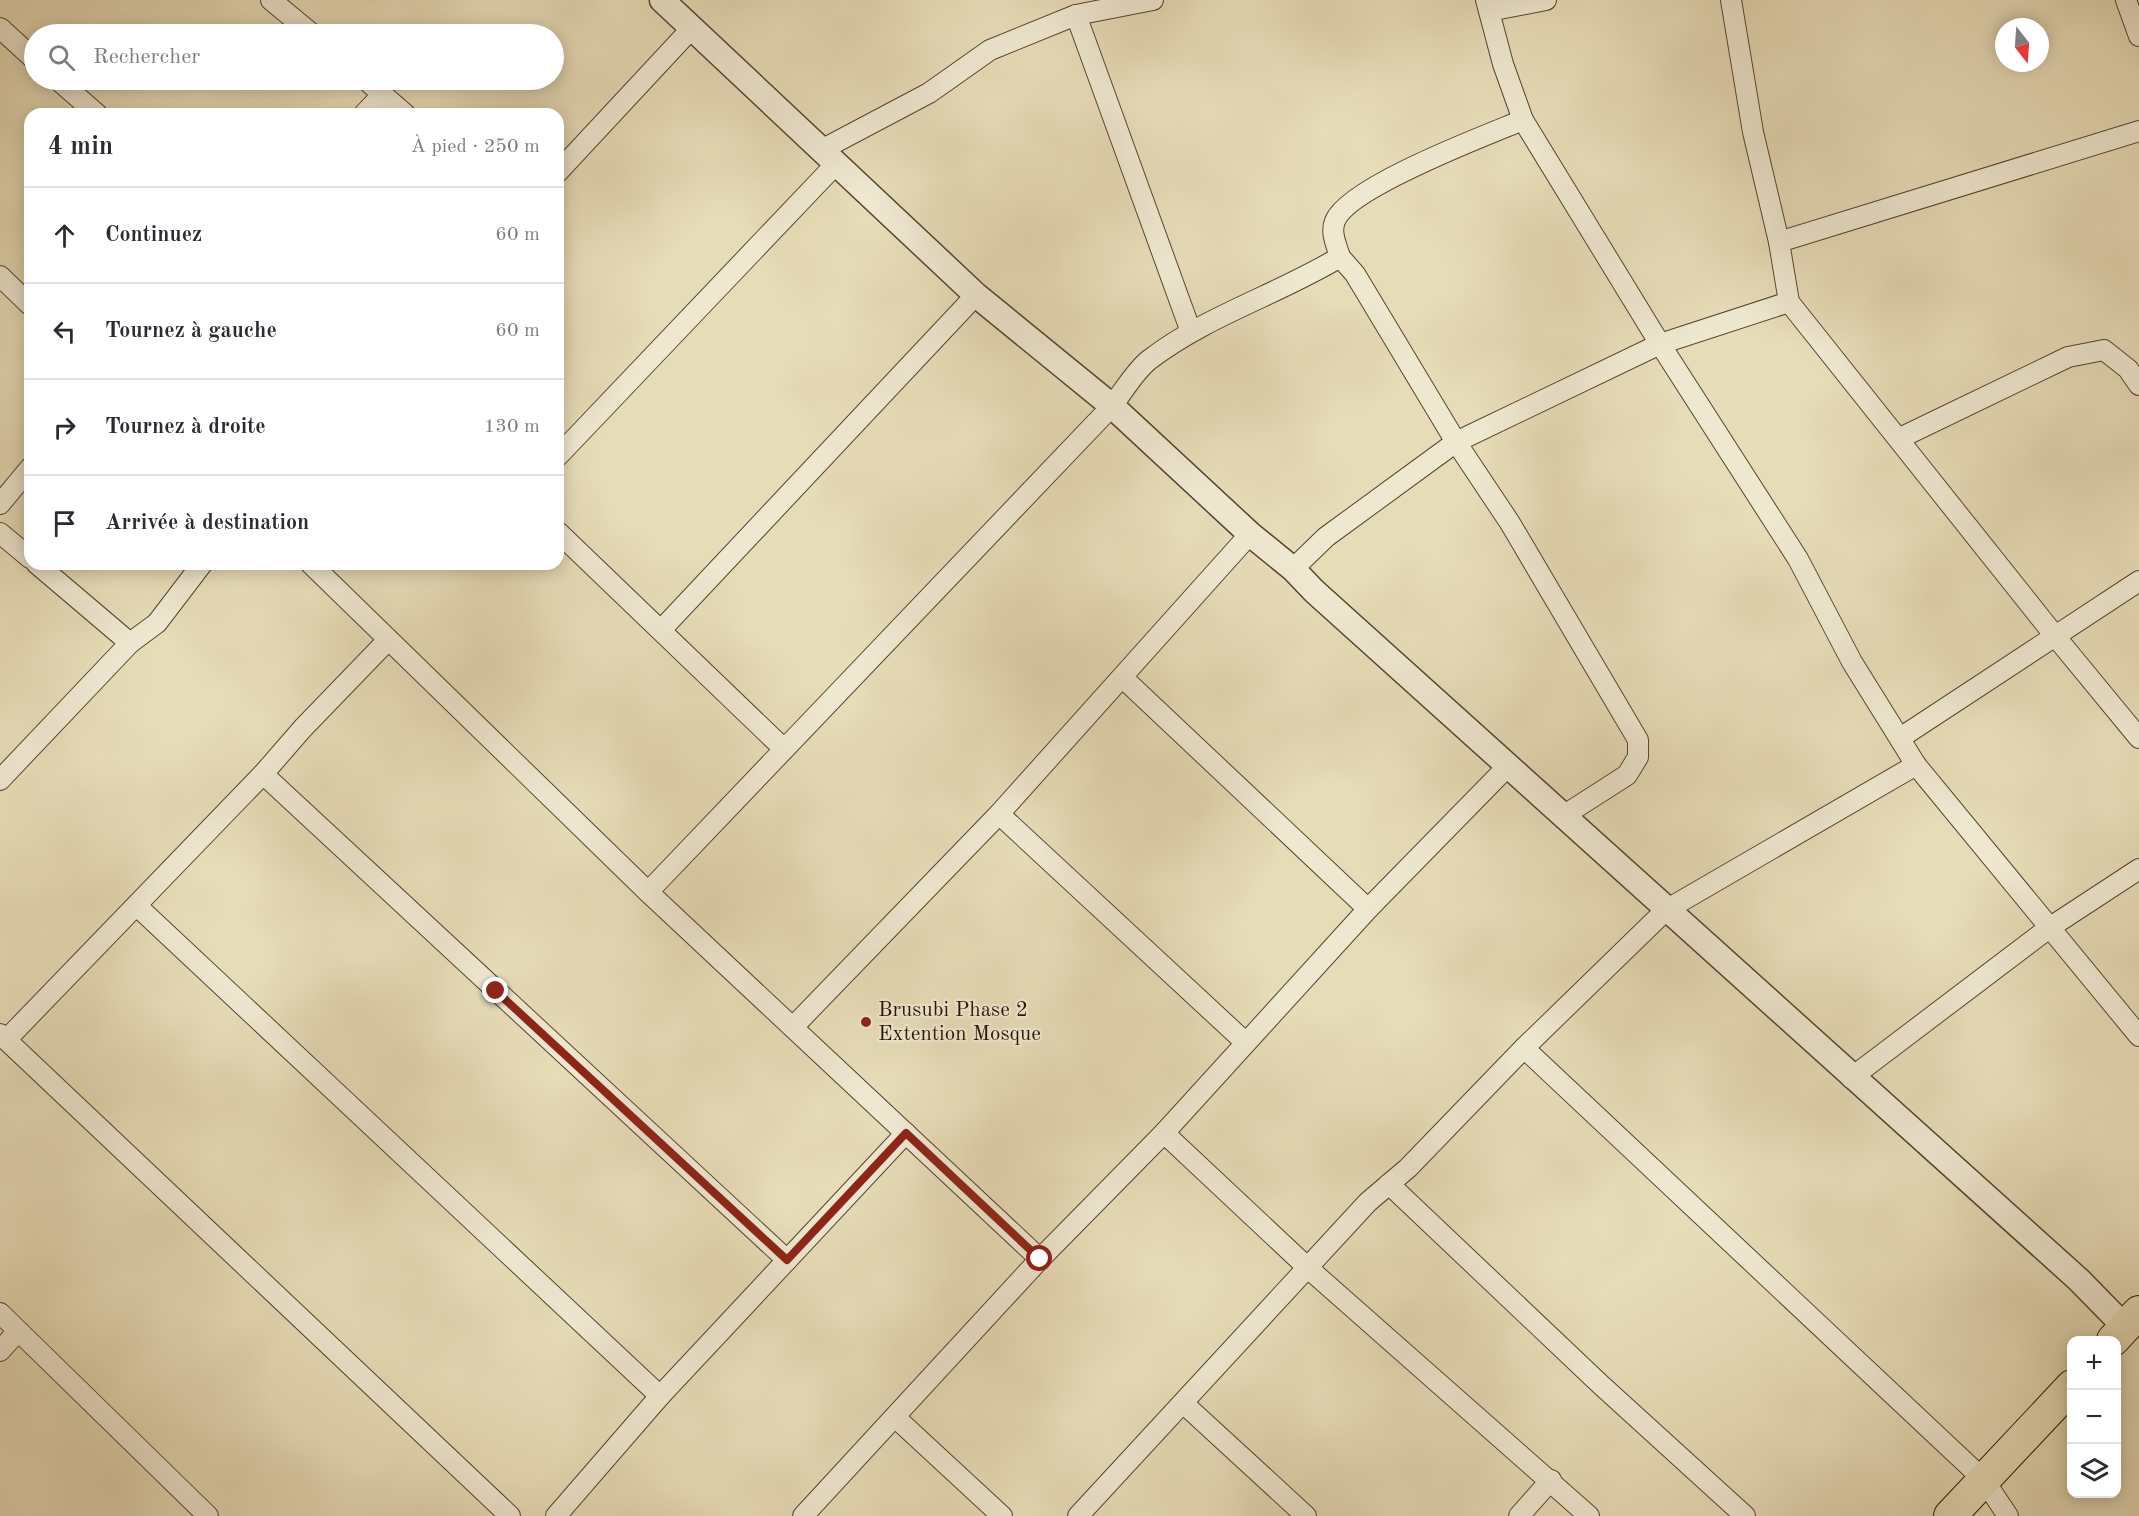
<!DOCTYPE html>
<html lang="fr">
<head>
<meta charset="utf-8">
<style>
	body { margin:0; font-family:"Old Standard TT",serif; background:#f7f7f7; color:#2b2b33 }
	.controls { position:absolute; right:18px; bottom:18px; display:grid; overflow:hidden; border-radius:12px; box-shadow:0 3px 15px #0003 }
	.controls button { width:54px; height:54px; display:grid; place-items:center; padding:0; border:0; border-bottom:2px solid #e1e1e2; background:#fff; color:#2b2b33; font:30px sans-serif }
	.compass { position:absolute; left:1995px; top:18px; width:54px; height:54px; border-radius:50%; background:#fff; box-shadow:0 3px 15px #0003; rotate:163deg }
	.stop { position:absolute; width:18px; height:18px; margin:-14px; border:4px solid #8f2418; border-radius:50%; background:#fff }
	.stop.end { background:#8f2418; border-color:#fff; box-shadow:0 2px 6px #0008 }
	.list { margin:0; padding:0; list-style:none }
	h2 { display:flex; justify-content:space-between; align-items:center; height:78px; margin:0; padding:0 24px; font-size:26px }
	h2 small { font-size:20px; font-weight:400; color:#7c7c81 }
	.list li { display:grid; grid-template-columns:39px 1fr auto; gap:18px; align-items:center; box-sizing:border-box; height:96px; padding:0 24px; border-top:2px solid #e1e1e2 }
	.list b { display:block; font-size:22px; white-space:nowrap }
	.list em { font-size:20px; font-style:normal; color:#7c7c81 }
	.icon { flex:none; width:33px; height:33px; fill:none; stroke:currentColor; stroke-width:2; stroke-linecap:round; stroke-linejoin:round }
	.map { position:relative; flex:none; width:2139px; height:1516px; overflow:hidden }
	.search { position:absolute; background:#fff; box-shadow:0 3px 15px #0003; left:24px; top:24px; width:540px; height:66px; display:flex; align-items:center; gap:15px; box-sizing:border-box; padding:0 21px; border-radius:33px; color:#7c7c81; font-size:22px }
	.panel { position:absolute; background:#fff; box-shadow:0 3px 15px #0003; left:24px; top:108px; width:540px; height:462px; border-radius:18px }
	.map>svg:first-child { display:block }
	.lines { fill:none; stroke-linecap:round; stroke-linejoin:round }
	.minor-casing { stroke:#56442e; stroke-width:22 }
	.tertiary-casing { stroke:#56442e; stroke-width:27 }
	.primary-casing { stroke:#261100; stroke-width:34 }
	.minor { stroke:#efe8d1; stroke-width:20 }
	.tertiary { stroke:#efe8d1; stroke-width:24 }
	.primary { stroke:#e7dcb8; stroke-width:32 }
	.route { stroke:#8f2418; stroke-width:8 }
	.poi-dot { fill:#8f2418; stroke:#efe8d1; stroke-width:2 }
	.labels { text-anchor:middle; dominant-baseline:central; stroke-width:4.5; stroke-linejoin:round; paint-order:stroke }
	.poi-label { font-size:21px; fill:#261100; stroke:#efe8d1; text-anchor:start }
</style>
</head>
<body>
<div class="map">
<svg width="2139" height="1516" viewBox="0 0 2139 1516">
	<rect width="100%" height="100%" fill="#e7dcb8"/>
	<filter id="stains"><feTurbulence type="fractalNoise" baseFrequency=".00333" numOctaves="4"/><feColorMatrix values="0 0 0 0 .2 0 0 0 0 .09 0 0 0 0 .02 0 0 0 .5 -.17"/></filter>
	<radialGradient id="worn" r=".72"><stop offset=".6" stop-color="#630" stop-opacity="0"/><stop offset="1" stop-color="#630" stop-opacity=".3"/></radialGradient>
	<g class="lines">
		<defs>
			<g id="minor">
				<path d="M 271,0 L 312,34"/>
				<path d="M 1486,0 L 1503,64 L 1523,120 L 1660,344 L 1798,559 L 1852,662 L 1916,765 L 2139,1036"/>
				<path d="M 1731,0 L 1753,132 L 1779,242 L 1789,302 L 2055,636 L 2139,738"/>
				<path d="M 2126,0 L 2139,36"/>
				<path d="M 1489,11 L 1546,0"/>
				<path d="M 1076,15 L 1191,332"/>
				<path d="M 0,28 L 34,59"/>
				<path d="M 58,80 L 97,114"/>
				<path d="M 366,80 L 405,114"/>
				<path d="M 364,114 L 383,94"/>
				<path d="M 823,149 L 929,93 L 990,50 L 1076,15 L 1153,0"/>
				<path d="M 558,172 L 692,28"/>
				<path d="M 1779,242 L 2139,131"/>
				<path d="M 1340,257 L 1355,274 L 1456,442 L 1510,523 L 1638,740 L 1638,757 L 1627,775 L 1563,816"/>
				<path d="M 0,276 L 30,305"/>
				<path d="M 1900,438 L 2068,357 L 2104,350 L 2128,369 L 2139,385"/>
				<path d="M 558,456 L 836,164"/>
				<path d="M 0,504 L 30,468"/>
				<path d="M 558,532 L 784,749"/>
				<path d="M 0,533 L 30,558"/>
				<path d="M 37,564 L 130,643"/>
				<path d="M 311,564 L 648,892 L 1040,1259"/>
				<path d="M 1293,569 L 1326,537 L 1456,442 L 1660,344 L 1789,302"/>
				<path d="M 661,630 L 976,295"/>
				<path d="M 1123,678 L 1368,909"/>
				<path d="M 1900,738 L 2139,581"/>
				<path d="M 263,774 L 787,1260"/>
				<path d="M 0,780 L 130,643 L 157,623 L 202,564"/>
				<path d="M 999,814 L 1245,1042"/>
				<path d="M 648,892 L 1112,406 C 1123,392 1135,371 1149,360 C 1206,316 1279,294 1340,257 C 1337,246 1330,233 1335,221 C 1348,187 1487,135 1523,120"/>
				<path d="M 137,906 L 660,1396"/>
				<path d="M 793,1027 L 999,814 L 1250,534"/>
				<path d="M 0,1034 L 510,1516"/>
				<path d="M 6,1040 L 263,774 L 303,728 L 388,640"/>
				<path d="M 1524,1048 L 1984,1480 L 2008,1516"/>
				<path d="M 1851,1078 L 2049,928 L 2139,869"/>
				<path d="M 1164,1133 L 1308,1268 L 1589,1516"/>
				<path d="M 1389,1184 L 1600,1384 L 1745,1516"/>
				<path d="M 0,1313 L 208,1516"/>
				<path d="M 0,1351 L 18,1331"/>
				<path d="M 1183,1403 L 1306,1516"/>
				<path d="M 896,1418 L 1002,1516"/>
				<path d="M 556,1516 L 660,1396 L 906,1133"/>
				<path d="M 803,1516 L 1040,1259 L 1164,1133 L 1368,909 L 1509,765"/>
				<path d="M 1078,1516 L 1368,1202 L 1408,1168 L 1524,1048 L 1666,910 L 1916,765"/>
				<path d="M 1519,1516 L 1551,1480"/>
			</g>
			<path id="tertiary" d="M 662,0 L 976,295 L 1112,406 L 1250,534 L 1293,569 L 1314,591 L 2079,1280 L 2125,1327"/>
			<g id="primary">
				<path d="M 2113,1340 L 2139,1312"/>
				<path d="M 1950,1516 L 2072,1386"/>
			</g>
		</defs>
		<use href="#minor" class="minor-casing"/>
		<use href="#tertiary" class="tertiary-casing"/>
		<use href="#primary" class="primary-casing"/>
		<use href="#minor" class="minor"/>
		<use href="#tertiary" class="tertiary"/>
		<use href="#primary" class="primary"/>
	</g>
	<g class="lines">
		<path class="route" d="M 496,991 L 787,1260 L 906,1133 L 1040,1259"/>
	</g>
	<circle class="poi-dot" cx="866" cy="1022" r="6"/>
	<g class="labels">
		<g class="poi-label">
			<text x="878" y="1010">Brusubi Phase 2<tspan x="878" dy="24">Extention Mosque</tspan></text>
		</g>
	</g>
	<rect width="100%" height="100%" filter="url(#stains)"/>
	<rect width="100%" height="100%" fill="url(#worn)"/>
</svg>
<div class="controls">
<button>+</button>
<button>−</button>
<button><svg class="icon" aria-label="layers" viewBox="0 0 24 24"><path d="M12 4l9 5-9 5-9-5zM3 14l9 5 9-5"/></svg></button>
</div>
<svg class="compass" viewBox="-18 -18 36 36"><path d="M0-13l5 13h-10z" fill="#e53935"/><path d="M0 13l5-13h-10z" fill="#7c7c81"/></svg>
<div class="stop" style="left:1040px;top:1259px"></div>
<div class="stop end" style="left:496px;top:991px"></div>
<div class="search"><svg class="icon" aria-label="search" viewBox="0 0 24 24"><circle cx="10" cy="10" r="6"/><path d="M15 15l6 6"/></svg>Rechercher</div>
<section class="panel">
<h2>4 min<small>À pied · 250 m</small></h2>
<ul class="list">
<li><svg class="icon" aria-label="ahead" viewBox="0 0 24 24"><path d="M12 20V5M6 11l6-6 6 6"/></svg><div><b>Continuez</b></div><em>60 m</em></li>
<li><svg class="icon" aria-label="left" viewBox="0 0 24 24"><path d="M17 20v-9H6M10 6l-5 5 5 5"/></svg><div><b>Tournez à gauche</b></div><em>60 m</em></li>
<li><svg class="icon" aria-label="right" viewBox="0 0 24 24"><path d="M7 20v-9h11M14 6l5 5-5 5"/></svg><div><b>Tournez à droite</b></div><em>130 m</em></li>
<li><svg class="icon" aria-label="arrive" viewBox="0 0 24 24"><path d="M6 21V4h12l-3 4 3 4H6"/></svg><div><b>Arrivée à destination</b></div></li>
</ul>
</section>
</div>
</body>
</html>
